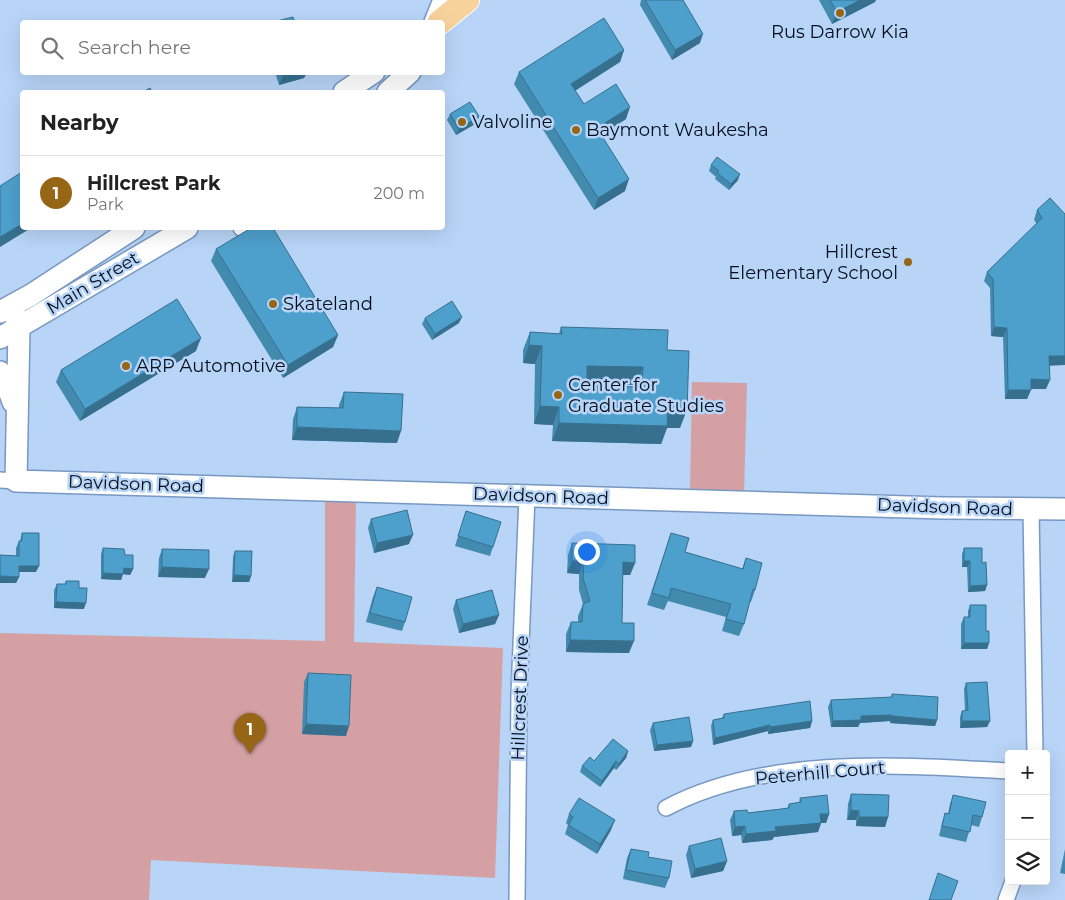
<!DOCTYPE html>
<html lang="en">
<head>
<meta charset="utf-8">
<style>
	body { margin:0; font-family:Montserrat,sans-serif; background:#f6f6f6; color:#222 }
	.controls { position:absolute; right:15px; bottom:15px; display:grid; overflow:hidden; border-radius:5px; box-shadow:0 5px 20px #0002 }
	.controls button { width:45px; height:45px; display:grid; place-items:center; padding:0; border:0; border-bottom:1px solid #e0e0e0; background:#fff; color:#222; font:25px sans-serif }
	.you { position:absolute; left:586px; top:551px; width:18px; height:18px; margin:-12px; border:4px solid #fff; border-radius:50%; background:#1a73e8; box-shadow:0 0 0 8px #1a73e833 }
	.badge { display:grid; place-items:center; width:32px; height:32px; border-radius:50%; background:#966616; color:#fff; font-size:16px; font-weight:700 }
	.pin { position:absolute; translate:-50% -41px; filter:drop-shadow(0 1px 2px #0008) }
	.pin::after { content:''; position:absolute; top:26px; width:18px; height:15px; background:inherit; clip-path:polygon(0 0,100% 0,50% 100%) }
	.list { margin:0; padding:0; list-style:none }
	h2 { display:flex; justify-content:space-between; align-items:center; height:65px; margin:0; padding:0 20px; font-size:21px }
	h2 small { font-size:16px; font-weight:400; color:#767676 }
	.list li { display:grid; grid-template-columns:32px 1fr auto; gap:15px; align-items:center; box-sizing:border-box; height:75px; padding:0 20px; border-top:1px solid #e0e0e0 }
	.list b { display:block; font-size:19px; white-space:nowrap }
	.list p { margin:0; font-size:16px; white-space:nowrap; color:#767676 }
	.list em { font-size:16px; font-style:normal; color:#767676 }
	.icon { flex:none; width:28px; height:28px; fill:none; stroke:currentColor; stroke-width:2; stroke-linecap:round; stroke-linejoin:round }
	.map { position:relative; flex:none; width:1065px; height:900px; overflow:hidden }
	.search { position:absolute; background:#fff; box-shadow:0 5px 20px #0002; left:20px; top:20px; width:425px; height:55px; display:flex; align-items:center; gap:12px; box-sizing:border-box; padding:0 18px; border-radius:5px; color:#767676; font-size:19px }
	.panel { position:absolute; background:#fff; box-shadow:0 5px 20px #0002; left:20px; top:90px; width:425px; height:140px; border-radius:5px }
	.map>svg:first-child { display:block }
	.green { fill:#d4a0a3 }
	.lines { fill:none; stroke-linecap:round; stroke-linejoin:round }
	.street-casing { stroke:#7898c1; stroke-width:18 }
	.secondary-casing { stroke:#7898c1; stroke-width:24 }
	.primary-casing { stroke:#fff; stroke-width:26 }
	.street { stroke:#fff; stroke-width:15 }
	.secondary { stroke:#fff; stroke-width:21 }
	.primary { stroke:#f8d29b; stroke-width:24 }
	.wall { fill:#438aaf; fill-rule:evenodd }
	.shaded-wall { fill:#37708f }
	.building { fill:#4ea0cc; stroke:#37708f; fill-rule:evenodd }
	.poi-dot { fill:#966616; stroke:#b8d4f7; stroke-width:2 }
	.labels { text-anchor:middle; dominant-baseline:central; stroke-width:5; stroke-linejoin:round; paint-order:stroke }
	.poi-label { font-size:18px; fill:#040f1d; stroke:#b8d4f7; text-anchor:start }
	.street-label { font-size:18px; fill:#040f1d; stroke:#b8d4f7 }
</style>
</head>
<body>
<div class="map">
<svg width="1065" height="900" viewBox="0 0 1065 900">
	<rect width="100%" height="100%" fill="#b8d4f7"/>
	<g class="green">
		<path d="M 692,382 L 747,383 L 744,494 L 690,492 Z"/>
		<path d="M 325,499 L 356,499 L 354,642 L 503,648 L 495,878 L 151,860 L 149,900 L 0,900 L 0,633 L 325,641 Z"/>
	</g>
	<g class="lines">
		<defs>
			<g id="street">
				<path d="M 241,228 L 242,228"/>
				<path d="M 0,480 L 16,481"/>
				<path d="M 1031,509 L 1035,754"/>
				<path d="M 666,808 C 765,755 900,765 1009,771"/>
				<path d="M 517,900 L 519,694 L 527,496"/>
				<path d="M 1006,900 L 1013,881"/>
			</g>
			<g id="secondary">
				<path d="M 435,22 L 444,0"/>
				<path d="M 344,92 L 374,72"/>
				<path d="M 388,92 L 410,72"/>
				<path d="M 12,306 L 19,327 L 16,481 L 943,508 L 1065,509"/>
				<path d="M 0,312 L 31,295 L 134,228"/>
				<path d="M 0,338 L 187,228"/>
				<path d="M 0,372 L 6,382 L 13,402"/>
			</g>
			<path id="primary" d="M 440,22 L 467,0"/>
		</defs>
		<use href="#street" class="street-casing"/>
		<use href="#secondary" class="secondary-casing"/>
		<use href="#primary" class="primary-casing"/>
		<use href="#street" class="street"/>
		<use href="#secondary" class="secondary"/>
		<use href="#primary" class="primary"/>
	</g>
	<g class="wall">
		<path d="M 641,0 L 683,0 L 700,43 L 672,60 L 640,5 Z"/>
		<path d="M 819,0 L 876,0 L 875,2 L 832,24 Z"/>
		<path d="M 624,50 L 620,62 L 575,90 L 584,104 L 626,119 L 601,135 L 625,191 L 594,210 L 514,84 L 519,72 Z"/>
		<path d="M 275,72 L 307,72 L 304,78 L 279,85 Z"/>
		<path d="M 450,114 L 479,116 L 477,123 L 456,135 L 447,120 Z"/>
		<path d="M 711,165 L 738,180 L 729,190 L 715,179 L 716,177 L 709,171 Z"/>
		<path d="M 1037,210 L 1065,214 L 1065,365 L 1049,365 L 1046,389 L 1031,389 L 1027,399 L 1005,399 L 1003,337 L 991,336 L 990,288 L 984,281 L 987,272 L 1037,224 L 1034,220 Z"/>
		<path d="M 216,249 L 338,335 L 333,347 L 283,378 L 211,261 Z"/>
		<path d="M 425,318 L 459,323 L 432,340 L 422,324 Z"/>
		<path d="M 561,327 L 667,350 L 680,428 L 667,428 L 661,444 L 552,441 L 553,425 L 534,424 L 535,364 L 523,363 L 523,350 L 530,332 L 559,334 ZM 587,384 L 636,385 L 636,387 L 587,386 Z"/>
		<path d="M 196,351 L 80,421 L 56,382 L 61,370 Z"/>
		<path d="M 344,392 L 397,443 L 292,440 L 293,419 L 297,407 L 339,408 L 339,405 Z"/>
		<path d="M 466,511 L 493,547 L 490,556 L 455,546 Z"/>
		<path d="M 371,519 L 409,544 L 374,553 L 368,528 Z"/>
		<path d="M 22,533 L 36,572 L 19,572 L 19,577 L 16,583 L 0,583 L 0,555 L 16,556 L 16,548 L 19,541 L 20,541 Z"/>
		<path d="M 671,533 L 685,552 L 742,569 L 746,558 L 755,590 L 751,602 L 750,602 L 744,624 L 739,636 L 722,631 L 726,617 L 668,601 L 664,610 L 647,605 Z"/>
		<path d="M 572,543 L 635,563 L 630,575 L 623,575 L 622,623 L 629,653 L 566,652 L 566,634 L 571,622 L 578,622 L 578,616 L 583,604 L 579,590 L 579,574 L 567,573 L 568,555 Z"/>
		<path d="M 103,548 L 125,555 L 133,569 L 130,575 L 123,574 L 121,580 L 101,579 L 101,554 Z"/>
		<path d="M 964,548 L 982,563 L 987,585 L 985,591 L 968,592 L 967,567 L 962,567 L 962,554 Z"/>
		<path d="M 162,549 L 205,578 L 158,577 L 159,558 Z"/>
		<path d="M 235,551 L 251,576 L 249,582 L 232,582 L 233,557 Z"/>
		<path d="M 66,581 L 79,588 L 84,609 L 54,608 L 54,590 L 57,584 L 65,584 Z"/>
		<path d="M 377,587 L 405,622 L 402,631 L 366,622 L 373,597 Z"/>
		<path d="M 456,600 L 499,615 L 495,624 L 459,633 L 453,609 Z"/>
		<path d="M 970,605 L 986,631 L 989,643 L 987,649 L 961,649 L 961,624 L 964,617 L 968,617 L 968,611 Z"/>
		<path d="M 308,673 L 346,736 L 302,734 L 304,682 Z"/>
		<path d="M 966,683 L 990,721 L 987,727 L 960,728 L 960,717 L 962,711 L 965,711 L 964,689 Z"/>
		<path d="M 892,694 L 937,720 L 935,726 L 890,723 L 890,721 L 860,723 L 858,727 L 831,727 L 828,707 L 831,700 L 891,697 Z"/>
		<path d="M 724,714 L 812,721 L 810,728 L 768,734 L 768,731 L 713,745 L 711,726 L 713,720 L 722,718 Z"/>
		<path d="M 653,723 L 693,741 L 691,747 L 654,751 L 650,730 Z"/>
		<path d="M 628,751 L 626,758 L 616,770 L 614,768 L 600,787 L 580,772 L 582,766 L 594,761 Z"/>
		<path d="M 851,794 L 888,817 L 885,827 L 856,826 L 856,820 L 847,820 L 848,804 Z"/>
		<path d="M 953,795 L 982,817 L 979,827 L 971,825 L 966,842 L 939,836 L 942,823 L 945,813 L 948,814 L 950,804 Z"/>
		<path d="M 800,798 L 829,814 L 826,823 L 821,823 L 818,832 L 774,837 L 772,840 L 742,843 L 741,835 L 732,836 L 730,820 L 734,811 L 748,813 L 787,809 L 789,804 L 799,803 Z"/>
		<path d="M 569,814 L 611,830 L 597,854 L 565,834 L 568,825 L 566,823 Z"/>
		<path d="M 689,846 L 727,861 L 723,871 L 691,878 L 686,855 Z"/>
		<path d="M 631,849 L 648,857 L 669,878 L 665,888 L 623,879 L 627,858 Z"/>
		<path d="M 1065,849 L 1065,874 L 1060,873 Z"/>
	</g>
	<g class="shaded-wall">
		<path d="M 860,0 L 876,0 L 875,2 L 832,24 L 837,12 Z"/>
		<path d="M 703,34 L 700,43 L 672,60 L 675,50 Z"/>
		<path d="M 624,50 L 620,62 L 567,96 L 571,84 Z"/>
		<path d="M 296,72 L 307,72 L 304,78 L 279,85 L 283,76 Z"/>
		<path d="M 630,107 L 626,119 L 593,140 L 597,128 Z"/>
		<path d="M 479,116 L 477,123 L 456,135 L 459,129 Z"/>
		<path d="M 740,174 L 738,180 L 729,190 L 731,184 Z"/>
		<path d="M 629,179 L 625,191 L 594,210 L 598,198 Z"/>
		<path d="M 22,224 L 22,228 L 31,228 L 0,247 L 0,237 Z"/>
		<path d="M 462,317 L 459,323 L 432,340 L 435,334 Z"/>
		<path d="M 994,327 L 1007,328 L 1003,337 L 991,336 Z"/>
		<path d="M 338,335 L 333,347 L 283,378 L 288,365 Z"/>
		<path d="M 201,338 L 196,351 L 80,421 L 85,409 Z"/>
		<path d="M 529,345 L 542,346 L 535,364 L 523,363 Z"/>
		<path d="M 1049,356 L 1065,356 L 1065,365 L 1045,366 Z"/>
		<path d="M 587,366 L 643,367 L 636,385 L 581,384 Z"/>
		<path d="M 1031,379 L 1050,380 L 1046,389 L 1028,389 Z"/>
		<path d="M 1008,390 L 1031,390 L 1027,399 L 1005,399 Z"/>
		<path d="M 540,406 L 559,407 L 553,425 L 534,424 Z"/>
		<path d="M 668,410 L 687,410 L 680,428 L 667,428 L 661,444 L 552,441 L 559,423 Z"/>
		<path d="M 297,427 L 401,431 L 397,443 L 292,440 Z"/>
		<path d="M 413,535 L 409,544 L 374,553 L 377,543 Z"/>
		<path d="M 572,561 L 584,561 L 579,574 L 567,573 Z"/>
		<path d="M 964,561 L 970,561 L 967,567 L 962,567 Z"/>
		<path d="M 623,562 L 635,563 L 630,575 L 618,575 Z"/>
		<path d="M 19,566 L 39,566 L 36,572 L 17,572 Z"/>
		<path d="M 162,567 L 209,569 L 205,578 L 158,577 Z"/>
		<path d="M 124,568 L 133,569 L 130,575 L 122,574 Z"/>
		<path d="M 103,573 L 123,574 L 121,580 L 101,579 Z"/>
		<path d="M 234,575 L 251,576 L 249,582 L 232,582 Z"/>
		<path d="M 0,576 L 19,577 L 16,583 L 0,583 Z"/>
		<path d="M 987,585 L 985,591 L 968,592 L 970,586 Z"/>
		<path d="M 56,602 L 86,603 L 84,609 L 54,608 Z"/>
		<path d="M 499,615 L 495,624 L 459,633 L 463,624 Z"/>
		<path d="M 570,640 L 634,641 L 629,653 L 566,652 Z"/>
		<path d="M 964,643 L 989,643 L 987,649 L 961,649 Z"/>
		<path d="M 892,715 L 890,721 L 860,723 L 858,727 L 831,727 L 833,721 L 861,716 Z"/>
		<path d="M 892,716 L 937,720 L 935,726 L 890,723 Z"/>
		<path d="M 812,721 L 810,728 L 768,734 L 770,727 Z"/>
		<path d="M 962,721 L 990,721 L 987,727 L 960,728 Z"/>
		<path d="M 306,724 L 349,726 L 346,736 L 302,734 Z"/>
		<path d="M 770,725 L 768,731 L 713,745 L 715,738 Z"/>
		<path d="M 693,741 L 691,747 L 654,751 L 657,745 Z"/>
		<path d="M 628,751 L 626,758 L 616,770 L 619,764 Z"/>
		<path d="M 616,761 L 614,768 L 600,787 L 602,781 Z"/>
		<path d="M 851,810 L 859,811 L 856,820 L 847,820 Z"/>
		<path d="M 820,814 L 829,814 L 826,823 L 821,823 L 818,832 L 774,837 L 772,840 L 742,843 L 746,834 L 775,827 Z"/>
		<path d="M 859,817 L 888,817 L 885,827 L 856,826 Z"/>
		<path d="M 615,820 L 611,830 L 597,854 L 600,844 Z"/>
		<path d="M 745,826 L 741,835 L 732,836 L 735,827 Z"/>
		<path d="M 727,861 L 723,871 L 691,878 L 695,869 Z"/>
	</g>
	<g class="building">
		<path d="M 645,0 L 683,0 L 703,34 L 675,50 Z"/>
		<path d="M 830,0 L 860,0 L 837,12 Z"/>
		<path d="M 293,17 L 295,22 L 273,22 Z"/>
		<path d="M 604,18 L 624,50 L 571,84 L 584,104 L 616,84 L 630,107 L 597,128 L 629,179 L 598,198 L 519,72 Z"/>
		<path d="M 282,72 L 296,72 L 283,76 Z"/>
		<path d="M 150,88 L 152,92 L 143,92 Z"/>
		<path d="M 470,102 L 479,116 L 459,129 L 450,114 Z"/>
		<path d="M 717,157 L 740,174 L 731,184 L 717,173 L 719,171 L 711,165 Z"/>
		<path d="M 22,172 L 22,224 L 0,237 L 0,186 Z"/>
		<path d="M 1050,198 L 1065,214 L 1065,356 L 1049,356 L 1050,380 L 1031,379 L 1031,390 L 1008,390 L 1007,328 L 994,327 L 993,279 L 987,272 L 1042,218 L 1037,210 Z"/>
		<path d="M 251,228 L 273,228 L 338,335 L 288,365 L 216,249 Z"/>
		<path d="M 177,299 L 201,338 L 85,409 L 61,370 Z"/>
		<path d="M 452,301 L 462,317 L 435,334 L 425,318 Z"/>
		<path d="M 561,327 L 668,330 L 667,350 L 689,351 L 687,410 L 668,410 L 667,426 L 559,423 L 559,407 L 540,406 L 542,346 L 529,345 L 530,332 L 562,334 ZM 587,366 L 643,367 L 642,387 L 587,386 Z"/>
		<path d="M 344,392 L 403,394 L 401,431 L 297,427 L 297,407 L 343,408 Z"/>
		<path d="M 407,510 L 413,535 L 377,543 L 371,519 Z"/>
		<path d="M 466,511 L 501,522 L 493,547 L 458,536 Z"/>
		<path d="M 22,533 L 39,533 L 39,566 L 19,566 L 19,577 L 0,576 L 0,555 L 19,556 L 19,541 L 22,541 Z"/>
		<path d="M 671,533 L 689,538 L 685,552 L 743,569 L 746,558 L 762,563 L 755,590 L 753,589 L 744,624 L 726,619 L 731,604 L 671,588 L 669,598 L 652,593 Z"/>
		<path d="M 572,543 L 635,545 L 635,563 L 623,562 L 622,623 L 634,623 L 634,641 L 570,640 L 571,622 L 582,622 L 583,604 L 590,601 L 583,578 L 584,561 L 572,561 Z"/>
		<path d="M 103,548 L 124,549 L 125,555 L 133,555 L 133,569 L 124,568 L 123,574 L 103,573 Z"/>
		<path d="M 964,548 L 982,548 L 982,563 L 986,562 L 987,585 L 970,586 L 970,561 L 964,561 Z"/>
		<path d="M 162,549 L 209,550 L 209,569 L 162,567 Z"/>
		<path d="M 235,551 L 252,551 L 251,576 L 234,575 Z"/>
		<path d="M 66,581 L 79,581 L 79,588 L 87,588 L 86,603 L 56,602 L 57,584 L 66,584 Z"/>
		<path d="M 377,587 L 412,597 L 405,622 L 370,613 Z"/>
		<path d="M 492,590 L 499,615 L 463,624 L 456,600 Z"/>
		<path d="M 970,605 L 986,605 L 986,631 L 989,631 L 989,643 L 964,643 L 964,617 L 970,617 Z"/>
		<path d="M 308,673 L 351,675 L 349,726 L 306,724 Z"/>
		<path d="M 987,682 L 990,721 L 962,721 L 962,711 L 968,710 L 966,683 Z"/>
		<path d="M 892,694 L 938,697 L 937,720 L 892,716 L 892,715 L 861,716 L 861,720 L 833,721 L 831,700 L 892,697 Z"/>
		<path d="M 810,701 L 812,721 L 770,727 L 770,725 L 715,738 L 713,720 L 724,718 L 724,714 Z"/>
		<path d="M 689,717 L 693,741 L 657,745 L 653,723 Z"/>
		<path d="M 613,739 L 628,751 L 619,764 L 616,761 L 602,781 L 582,766 L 590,757 L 594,761 Z"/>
		<path d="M 851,794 L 889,795 L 888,817 L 859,817 L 859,811 L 851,810 Z"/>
		<path d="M 827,795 L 829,814 L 820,814 L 821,823 L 775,827 L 776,831 L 746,834 L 745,826 L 735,827 L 734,811 L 747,810 L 748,813 L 789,808 L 789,804 L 801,802 L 800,798 Z"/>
		<path d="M 953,795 L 986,802 L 982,817 L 973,815 L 970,832 L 942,826 L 945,813 L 949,814 Z"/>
		<path d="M 579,798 L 615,820 L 600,844 L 568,825 L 573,817 L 569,814 Z"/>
		<path d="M 721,838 L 727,861 L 695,869 L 689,846 Z"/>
		<path d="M 631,849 L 649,852 L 648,857 L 672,861 L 669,878 L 626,870 Z"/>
		<path d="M 938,873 L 958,881 L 951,900 L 929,900 Z"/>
	</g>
	<g class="poi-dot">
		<circle cx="840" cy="13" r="5"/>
		<circle cx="462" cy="122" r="5"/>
		<circle cx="576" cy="130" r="5"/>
		<circle cx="908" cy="262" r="5"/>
		<circle cx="273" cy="304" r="5"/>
		<circle cx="126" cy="366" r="5"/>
		<circle cx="558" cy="395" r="5"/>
	</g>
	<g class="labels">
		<g class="poi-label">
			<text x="840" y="32" text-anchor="middle">Rus Darrow Kia</text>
			<text x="472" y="122">Valvoline</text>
			<text x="586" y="130">Baymont Waukesha</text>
			<text x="898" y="252" text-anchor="end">Hillcrest<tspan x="898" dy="21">Elementary School</tspan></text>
			<text x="283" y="304">Skateland</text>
			<text x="136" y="366">ARP Automotive</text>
			<text x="568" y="385">Center for<tspan x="568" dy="21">Graduate Studies</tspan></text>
		</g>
		<g class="street-label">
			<text transform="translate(93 283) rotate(-31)">Main Street</text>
			<text transform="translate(136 484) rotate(2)">Davidson Road</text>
			<text transform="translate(541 496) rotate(2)">Davidson Road</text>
			<text transform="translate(945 507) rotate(2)">Davidson Road</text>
			<text transform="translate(520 698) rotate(-88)">Hillcrest Drive</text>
			<text transform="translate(820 773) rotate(-5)">Peterhill Court</text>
		</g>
	</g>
</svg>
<div class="controls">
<button>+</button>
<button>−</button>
<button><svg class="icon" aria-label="layers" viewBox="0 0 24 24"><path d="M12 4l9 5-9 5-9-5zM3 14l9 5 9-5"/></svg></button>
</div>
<div class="you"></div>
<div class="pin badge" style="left:250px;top:754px">1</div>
<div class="search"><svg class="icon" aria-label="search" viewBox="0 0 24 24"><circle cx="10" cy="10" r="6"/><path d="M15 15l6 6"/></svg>Search here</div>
<section class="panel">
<h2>Nearby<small></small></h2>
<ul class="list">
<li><span class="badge">1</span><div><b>Hillcrest Park</b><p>Park</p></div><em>200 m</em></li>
</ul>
</section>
</div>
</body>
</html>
